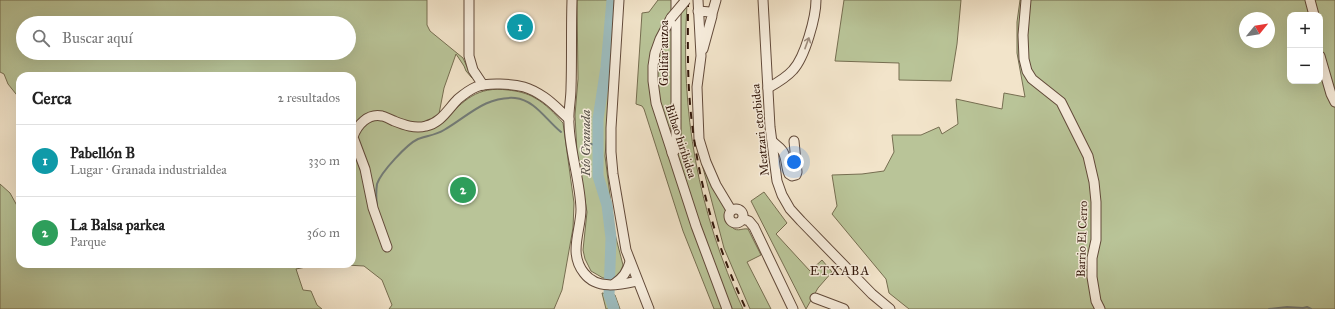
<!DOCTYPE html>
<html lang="es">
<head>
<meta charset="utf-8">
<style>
	body { margin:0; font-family:"IM FELL Great Primer",serif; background:#f2f2f2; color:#222 }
	.controls { position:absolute; right:12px; top:12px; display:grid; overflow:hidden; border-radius:8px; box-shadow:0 4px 16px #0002 }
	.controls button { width:36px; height:36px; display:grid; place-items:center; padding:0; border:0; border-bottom:1px solid #e0e0e0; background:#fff; color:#222; font:20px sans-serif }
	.compass { position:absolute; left:1239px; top:12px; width:36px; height:36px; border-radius:50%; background:#fff; box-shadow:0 4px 16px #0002; rotate:60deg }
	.you { position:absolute; left:794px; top:162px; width:14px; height:14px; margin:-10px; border:3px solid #fff; border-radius:50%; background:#1a73e8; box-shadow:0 0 0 6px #1a73e833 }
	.badge { display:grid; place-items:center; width:26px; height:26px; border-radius:50%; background:#7c3aed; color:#fff; font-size:13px; font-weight:700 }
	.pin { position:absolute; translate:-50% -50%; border:2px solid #fff; box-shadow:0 1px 4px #0006 }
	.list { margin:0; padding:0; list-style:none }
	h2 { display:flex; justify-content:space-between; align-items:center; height:52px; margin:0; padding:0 16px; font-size:17px }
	h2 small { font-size:13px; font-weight:400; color:#767676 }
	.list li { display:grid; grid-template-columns:26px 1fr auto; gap:12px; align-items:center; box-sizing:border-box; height:72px; padding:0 16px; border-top:1px solid #e0e0e0 }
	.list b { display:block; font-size:15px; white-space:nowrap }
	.list p { margin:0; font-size:13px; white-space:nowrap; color:#767676 }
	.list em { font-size:13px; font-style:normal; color:#767676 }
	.icon { flex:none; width:22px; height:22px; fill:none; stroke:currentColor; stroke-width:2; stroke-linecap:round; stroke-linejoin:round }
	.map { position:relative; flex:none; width:1335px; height:309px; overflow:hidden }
	.search { position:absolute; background:#fff; box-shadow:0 4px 16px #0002; left:16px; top:16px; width:340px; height:44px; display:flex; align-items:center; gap:10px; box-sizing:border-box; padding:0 14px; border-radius:22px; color:#767676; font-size:15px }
	.panel { position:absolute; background:#fff; box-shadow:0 4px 16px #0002; left:16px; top:72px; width:340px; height:196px; border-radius:12px }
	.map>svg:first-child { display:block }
	.green { fill:#b9c498; stroke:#766e51; fill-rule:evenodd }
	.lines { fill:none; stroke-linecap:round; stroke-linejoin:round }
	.stream { stroke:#727b77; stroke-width:2 }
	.river { stroke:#9dbdbf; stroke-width:11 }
	.minor-casing { stroke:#624a3a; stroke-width:11 }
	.minor { stroke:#f7eddd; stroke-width:9 }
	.rail { stroke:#32170a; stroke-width:2; stroke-dasharray:7 7; stroke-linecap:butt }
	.minor-bridge-casing { stroke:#624a3a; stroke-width:11; stroke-linecap:butt }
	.minor-bridge { stroke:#f7eddd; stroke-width:9 }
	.oneway { stroke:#9e8d7e }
	.labels { text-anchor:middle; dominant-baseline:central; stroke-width:3; stroke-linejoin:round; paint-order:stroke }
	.street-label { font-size:12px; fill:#32170a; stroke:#f7eddd }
	.water-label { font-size:13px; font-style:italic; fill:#575149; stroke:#f7eddd }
	.neighbourhood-label { font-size:13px; letter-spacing:1px; fill:#32170a; stroke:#f7eddd }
</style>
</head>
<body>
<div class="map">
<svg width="1335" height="309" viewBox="0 0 1335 309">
	<rect width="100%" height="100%" fill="#f2e4ca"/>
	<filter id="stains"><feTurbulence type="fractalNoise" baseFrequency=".005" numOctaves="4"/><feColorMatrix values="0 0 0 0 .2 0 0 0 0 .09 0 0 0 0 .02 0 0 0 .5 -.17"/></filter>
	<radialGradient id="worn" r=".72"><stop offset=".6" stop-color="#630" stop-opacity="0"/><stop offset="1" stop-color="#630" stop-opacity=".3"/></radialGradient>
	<g class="green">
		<path d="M 0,0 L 427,0 L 427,25 L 430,31 L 463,58 L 472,78 L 466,71 L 464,66 L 456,54 L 444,88 L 438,119 L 444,121 C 464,100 477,86 508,90 C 517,91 527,93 535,98 C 546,104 555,114 563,123 L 574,203 L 573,228 L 562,290 L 554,309 L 389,309 L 392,305 L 382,280 L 364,266 L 346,265 L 311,266 L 296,269 L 303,290 L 311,291 L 317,305 L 322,309 L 0,309 L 0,184 L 10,193 L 20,211 L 20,264 L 352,264 L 352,76 L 20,76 L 20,99 L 8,84 L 4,74 L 0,72 ZM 23,23 L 349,23 L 349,53 L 23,53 Z"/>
		<path d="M 577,0 L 615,0 L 610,96 L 605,156 L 615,234 L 623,265 L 620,273 L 616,277 L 613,278 L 603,278 L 591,271 L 585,259 L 583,250 L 587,212 L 577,153 L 575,115 L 578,79 Z"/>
		<path d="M 658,0 L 686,0 L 690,3 L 687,5 C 680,111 698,212 743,309 L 714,309 L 683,231 L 644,109 L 642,106 L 636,104 L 642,13 L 649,12 Z"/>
		<path d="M 844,0 L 961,0 L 957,44 L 951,81 L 899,80 L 899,63 L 835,61 Z"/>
		<path d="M 1020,0 L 1335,0 L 1335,309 L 909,309 L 889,293 L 886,279 L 832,214 L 837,206 L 832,175 L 862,174 L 884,171 L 894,152 L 892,135 L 921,135 L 939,127 L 942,134 L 958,124 L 956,99 L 1002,109 L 1004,93 L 1025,97 L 1017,53 L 1017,22 ZM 1290,15 L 1320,15 L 1320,81 L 1290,81 ZM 1245,18 L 1269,18 L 1269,42 L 1245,42 Z"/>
		<path d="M 702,164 C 709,178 719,191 724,206 C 727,213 726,223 733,228 C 738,232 742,228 748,229 L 761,255 L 747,262 L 771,309 L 750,309 L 724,248 Z"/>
		<path d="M 764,192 L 787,223 L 776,234 L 810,271 L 822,260 L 832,272 L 818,288 L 806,309 L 751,201 Z"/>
		<path d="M 602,293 L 615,295 L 620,309 L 606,309 Z"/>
	</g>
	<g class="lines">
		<g class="stream">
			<path d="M 588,143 L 598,146"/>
			<path d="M 377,205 C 376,198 376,191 377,184 C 381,172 407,144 418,139 C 426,136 436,135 444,130 C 467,117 485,96 515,98 C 535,100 546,120 561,132"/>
			<path d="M 1269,309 L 1287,307 L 1303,308 L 1307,307 L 1311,309"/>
		</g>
		<path class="river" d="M 612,0 L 606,67 L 598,119 L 598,176 L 607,205 L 611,238 L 609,295 L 614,309"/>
		<defs>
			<g id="minor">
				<path d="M 469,0 L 469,56 L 473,70 L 483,85"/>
				<path d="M 572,0 C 571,29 572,59 571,88 C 571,100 568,112 569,124 C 570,153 580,180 581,209 C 581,231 568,253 584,273 C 597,290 619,285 637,281"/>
				<path d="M 619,0 L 611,128 L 611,152 L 613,174 L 626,250 L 649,309"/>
				<path d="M 698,0 L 701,56 L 697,87 L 699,139 L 706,162 L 716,185 L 731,210"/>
				<path d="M 763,0 L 770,127 L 777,181 L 782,195 L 790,209 L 801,221 L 872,294 L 890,309"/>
				<path d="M 1026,0 L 1023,35 L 1024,59 L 1027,71 L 1032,79 L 1061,102 L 1088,156 L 1094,182 L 1096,202 L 1096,240 L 1092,258 L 1092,277 L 1096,301 L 1100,309"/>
				<path d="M 1310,0 L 1314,15"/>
				<path d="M 698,11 L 710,12 L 712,16 L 703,49"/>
				<path d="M 712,14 L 716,0"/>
				<path d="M 671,18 L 660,39 L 655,53 L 653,66 L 653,81 L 656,103 L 696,226 L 727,309"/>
				<path d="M 1320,56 L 1331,94 L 1335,102"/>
				<path d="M 768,88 C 777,83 786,78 793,70 C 805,57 816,17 816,0"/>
				<path d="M 773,142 C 776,145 783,149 784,154 C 787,161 786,168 789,174 L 792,176 L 796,175 L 797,172 L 794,141"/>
				<path d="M 672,153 L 676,149 L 676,0"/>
				<circle cx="736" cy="216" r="7"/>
				<path d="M 743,219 L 749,221 L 754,227 L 793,309"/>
				<path d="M 387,247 L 373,208 L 365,169 L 353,137 C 357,125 368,113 382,116 C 386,117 390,119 394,121 C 404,125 415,129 426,126 C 441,123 448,109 458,99 C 464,94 469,90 476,87 C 487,82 513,84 524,87 C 531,89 538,93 544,97 C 553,103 561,112 569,119"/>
				<path d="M 614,284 C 623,278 627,272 630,262"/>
				<path d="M 815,298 L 844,309"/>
			</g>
		</defs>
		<use href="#minor" class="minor-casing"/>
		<use href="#minor" class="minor"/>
		<path class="rail" d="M 688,0 C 688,35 687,69 690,104 C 696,175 715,244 746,309"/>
		<defs>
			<path id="minor-bridge" d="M 671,18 L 686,0"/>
		</defs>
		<use href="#minor-bridge" class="minor-bridge-casing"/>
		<use href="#minor-bridge" class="minor-bridge"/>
	</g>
	<defs><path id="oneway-shaft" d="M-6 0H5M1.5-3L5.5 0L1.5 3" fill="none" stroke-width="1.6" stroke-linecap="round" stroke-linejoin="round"/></defs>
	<use class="oneway" href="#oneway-shaft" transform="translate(807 43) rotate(-70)"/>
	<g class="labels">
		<g class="street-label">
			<text transform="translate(664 53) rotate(-90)">Golifar auzoa</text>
			<text transform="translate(760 130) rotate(-96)">Meatzari etorbidea</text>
			<text transform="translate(681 141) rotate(72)">Bilbao hiribidea</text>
			<text transform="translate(1082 239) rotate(-88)">Barrio El Cerro</text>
		</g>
		<g class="water-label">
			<text transform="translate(586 143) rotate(-90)">Río Granada</text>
		</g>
		<g class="neighbourhood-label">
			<text x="840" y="271">ETXABA</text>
		</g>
	</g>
	<rect width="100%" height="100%" filter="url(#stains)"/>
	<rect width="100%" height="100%" fill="url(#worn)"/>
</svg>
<div class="controls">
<button>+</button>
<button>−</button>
</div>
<svg class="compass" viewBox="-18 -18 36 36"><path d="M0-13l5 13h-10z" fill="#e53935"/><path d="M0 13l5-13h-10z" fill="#767676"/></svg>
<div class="you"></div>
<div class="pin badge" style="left:520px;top:27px;background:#0f9aa8">1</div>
<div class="pin badge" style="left:463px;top:190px;background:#2e9e5b">2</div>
<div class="search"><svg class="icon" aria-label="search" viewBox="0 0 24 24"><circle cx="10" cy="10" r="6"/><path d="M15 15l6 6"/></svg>Buscar aquí</div>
<section class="panel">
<h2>Cerca<small>2 resultados</small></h2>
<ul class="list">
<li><span class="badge" style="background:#0f9aa8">1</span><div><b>Pabellón B</b><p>Lugar · Granada industrialdea</p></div><em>330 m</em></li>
<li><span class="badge" style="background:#2e9e5b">2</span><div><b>La Balsa parkea</b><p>Parque</p></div><em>360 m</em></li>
</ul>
</section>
</div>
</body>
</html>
